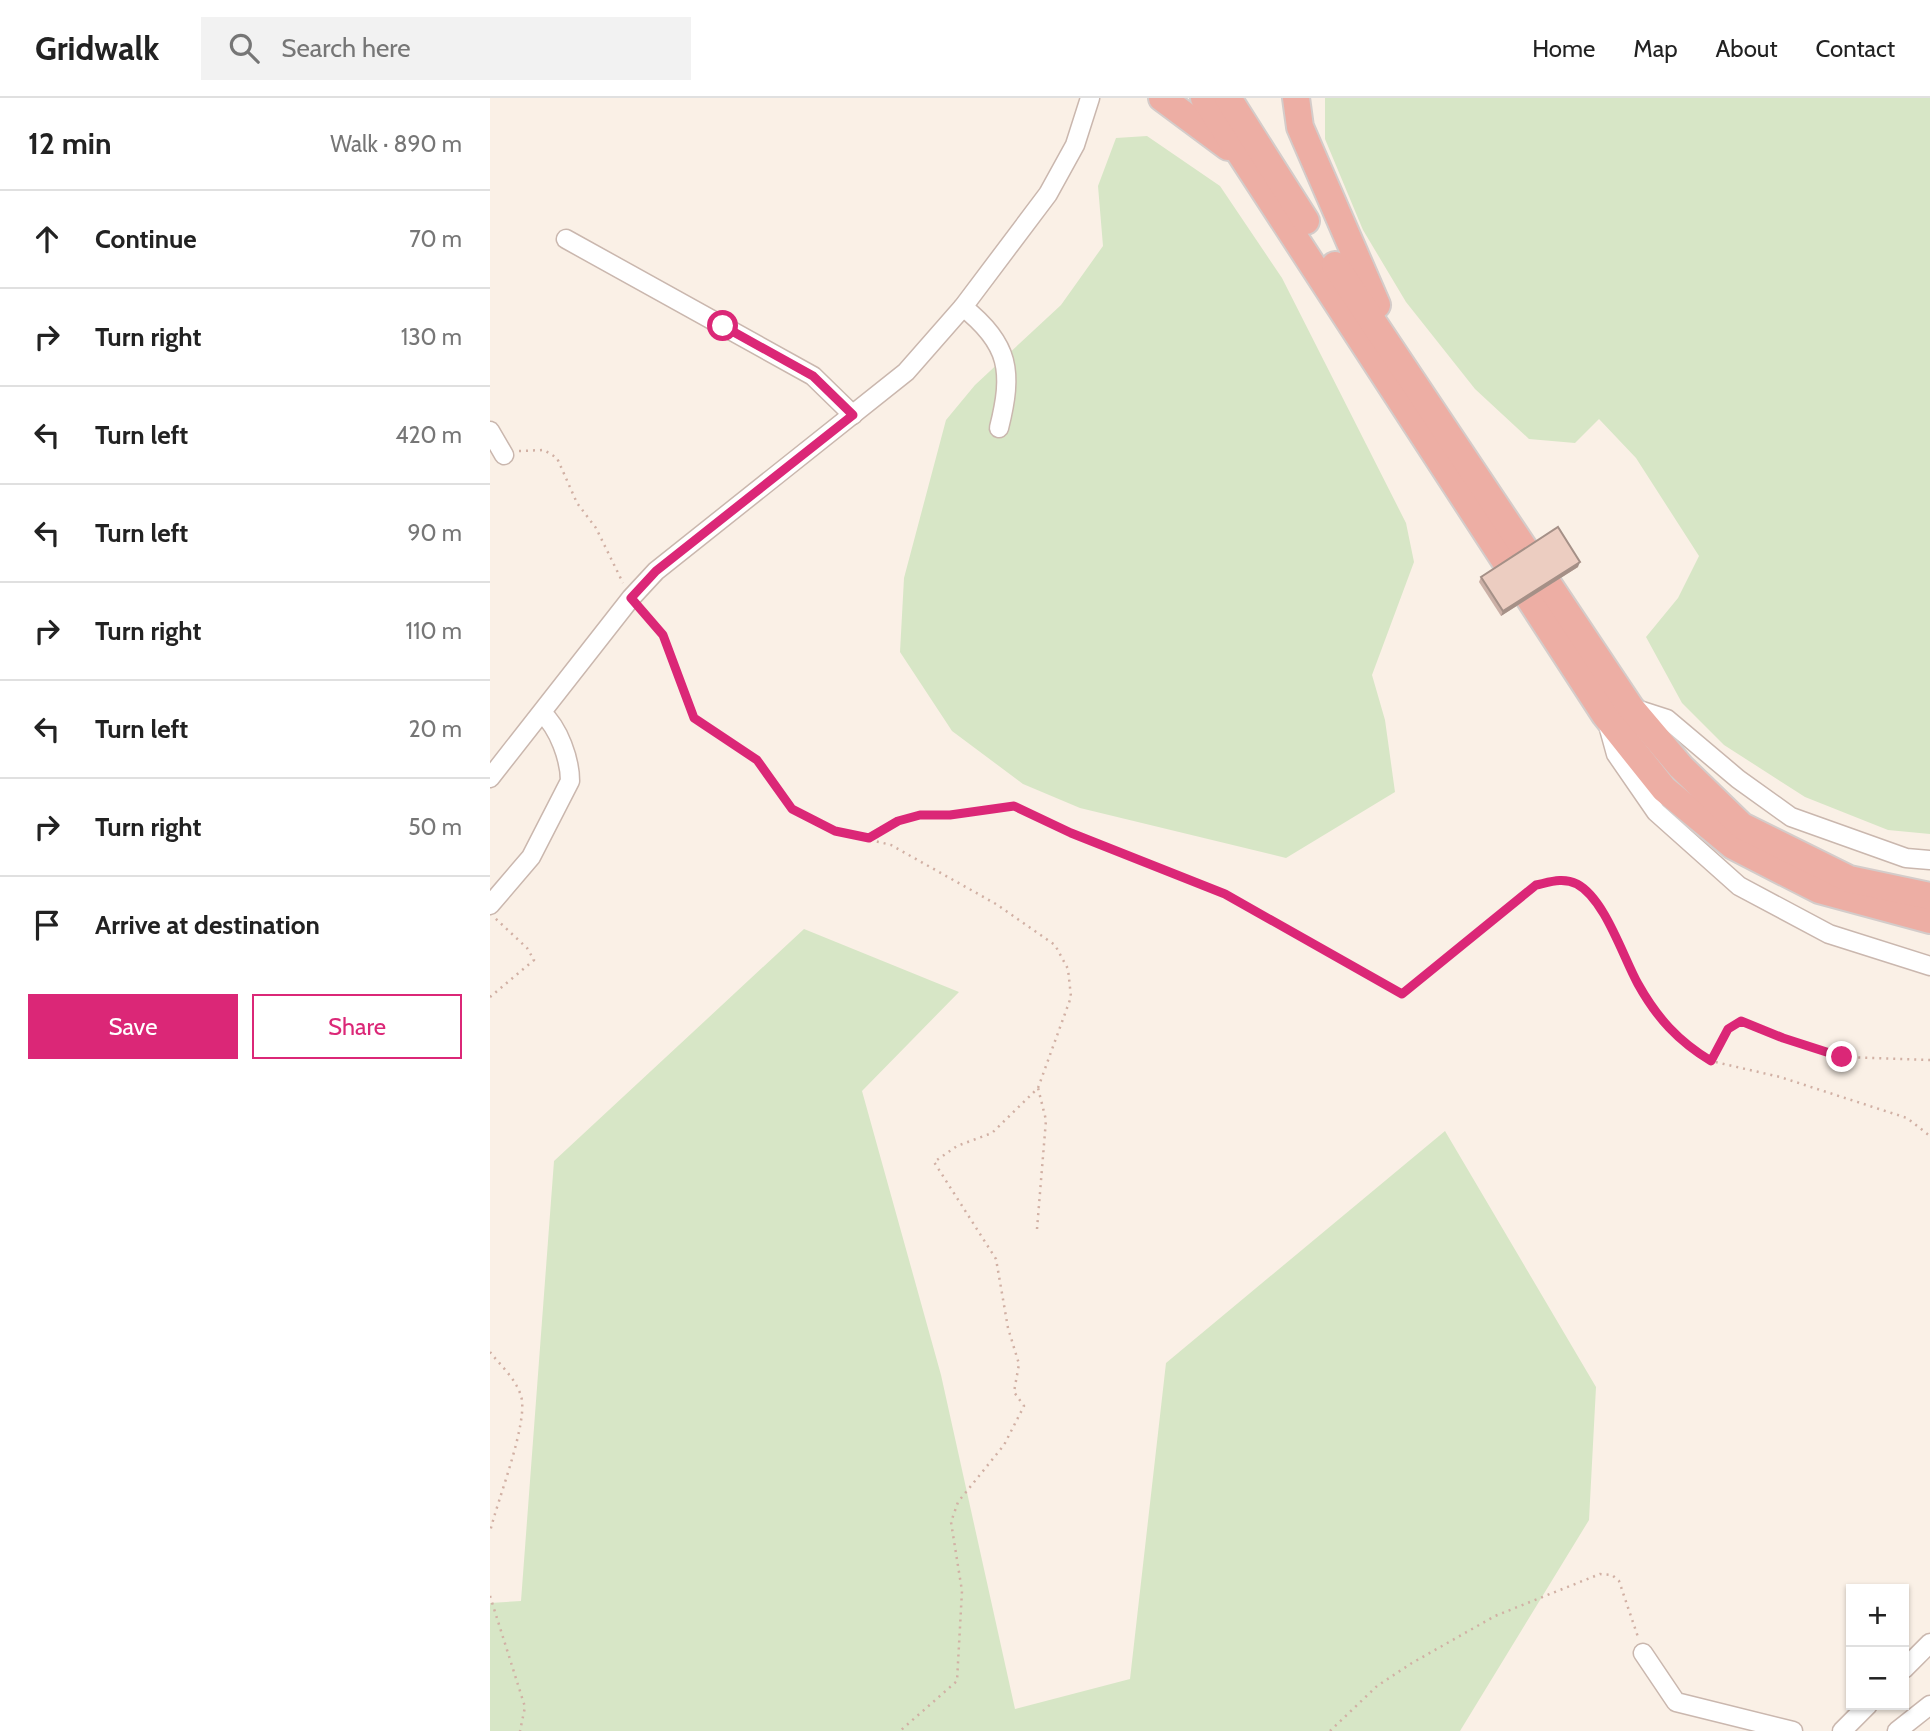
<!DOCTYPE html>
<html lang="en">
<head>
<meta charset="utf-8">
<style>
	body { margin:0; font-family:Cabin,sans-serif; background:#f2f2f2; color:#222 }
	.controls { position:absolute; right:21px; bottom:21px; display:grid; overflow:hidden; border-radius:0px; box-shadow:0 2px 5px #0004 }
	.controls button { width:63px; height:63px; display:grid; place-items:center; padding:0; border:0; border-bottom:2px solid #e0e0e0; background:#fff; color:#222; font:35px sans-serif }
	.stop { position:absolute; width:21px; height:21px; margin:-16px; border:5px solid #db2777; border-radius:50%; background:#fff }
	.stop.end { background:#db2777; border-color:#fff; box-shadow:0 2px 7px #0008 }
	.list { margin:0; padding:0; list-style:none }
	h2 { display:flex; justify-content:space-between; align-items:center; height:91px; margin:0; padding:0 28px; font-size:30px }
	h2 small { font-size:23px; font-weight:400; color:#767676 }
	.list li { display:grid; grid-template-columns:46px 1fr auto; gap:21px; align-items:center; box-sizing:border-box; height:98px; padding:0 28px; border-top:2px solid #e0e0e0 }
	.list b { display:block; font-size:26px; white-space:nowrap }
	.list em { font-size:23px; font-style:normal; color:#767676 }
	.actions { display:flex; gap:14px; padding:21px 28px }
	.actions a { flex:1; padding:16px 0; border:2px solid #db2777; border-radius:0px; text-align:center; font-size:24px; color:#db2777 }
	.actions .main { background:#db2777; color:#fff }
	.icon { flex:none; width:38px; height:38px; fill:none; stroke:currentColor; stroke-width:2; stroke-linecap:round; stroke-linejoin:round }
	.map { position:relative; flex:none; width:1440px; height:1633px; overflow:hidden }
	header { display:flex; align-items:center; gap:42px; box-sizing:border-box; height:98px; padding:0 35px; background:#fff; border-bottom:2px solid #e0e0e0 }
	header strong { font-size:33px }
	nav { display:flex; gap:38px; margin-inline-start:auto; font-size:24px }
	.search { width:490px; height:63px; background:#f2f2f2; display:flex; align-items:center; gap:18px; box-sizing:border-box; padding:0 24px; border-radius:0px; color:#767676; font-size:26px }
	main { display:flex }
	aside { flex:1; background:#fff }
	.map>svg:first-child { display:block }
	.green { fill:#d7e6c6 }
	.lines { fill:none; stroke-linecap:round; stroke-linejoin:round }
	.minor-casing { stroke:#cab7ae; stroke-width:21 }
	.highway-casing { stroke:#d4ccca; stroke-width:30 }
	.path { stroke:#d1b0a4; stroke-width:2.5; stroke-dasharray:2 5; stroke-linecap:butt }
	.minor { stroke:#fff; stroke-width:18 }
	.highway { stroke:#edaea4; stroke-width:26 }
	.wall { fill:#cbb0a6 }
	.shaded-wall { fill:#a59087 }
	.building { fill:#eccdc1; stroke:#a59087; stroke-width:2 }
	.route { stroke:#db2777; stroke-width:9 }
</style>
</head>
<body>
<header>
<strong>Gridwalk</strong>
<div class="search"><svg class="icon" aria-label="search" viewBox="0 0 24 24"><circle cx="10" cy="10" r="6"/><path d="M15 15l6 6"/></svg>Search here</div>
<nav><a>Home</a><a>Map</a><a>About</a><a>Contact</a></nav>
</header>
<main>
<aside>
<h2>12 min<small>Walk · 890 m</small></h2>
<ul class="list">
<li><svg class="icon" aria-label="ahead" viewBox="0 0 24 24"><path d="M12 20V5M6 11l6-6 6 6"/></svg><div><b>Continue</b></div><em>70 m</em></li>
<li><svg class="icon" aria-label="right" viewBox="0 0 24 24"><path d="M7 20v-9h11M14 6l5 5-5 5"/></svg><div><b>Turn right</b></div><em>130 m</em></li>
<li><svg class="icon" aria-label="left" viewBox="0 0 24 24"><path d="M17 20v-9H6M10 6l-5 5 5 5"/></svg><div><b>Turn left</b></div><em>420 m</em></li>
<li><svg class="icon" aria-label="left" viewBox="0 0 24 24"><path d="M17 20v-9H6M10 6l-5 5 5 5"/></svg><div><b>Turn left</b></div><em>90 m</em></li>
<li><svg class="icon" aria-label="right" viewBox="0 0 24 24"><path d="M7 20v-9h11M14 6l5 5-5 5"/></svg><div><b>Turn right</b></div><em>110 m</em></li>
<li><svg class="icon" aria-label="left" viewBox="0 0 24 24"><path d="M17 20v-9H6M10 6l-5 5 5 5"/></svg><div><b>Turn left</b></div><em>20 m</em></li>
<li><svg class="icon" aria-label="right" viewBox="0 0 24 24"><path d="M7 20v-9h11M14 6l5 5-5 5"/></svg><div><b>Turn right</b></div><em>50 m</em></li>
<li><svg class="icon" aria-label="arrive" viewBox="0 0 24 24"><path d="M6 21V4h12l-3 4 3 4H6"/></svg><div><b>Arrive at destination</b></div></li>
</ul>
<div class="actions"><a class="main">Save</a><a>Share</a></div>
</aside>
<div class="map">
<svg width="1440" height="1633" viewBox="0 0 1440 1633">
	<rect width="100%" height="100%" fill="#faf0e6"/>
	<g class="green">
		<path d="M 835,0 L 1440,0 L 1440,736 L 1398,732 L 1315,699 L 1234,647 L 1192,605 L 1156,539 L 1188,500 L 1209,458 L 1146,360 L 1109,321 L 1085,345 L 1039,341 L 985,291 L 916,204 L 873,132 L 835,41 Z"/>
		<path d="M 657,38 L 730,88 L 792,180 L 916,425 L 924,464 L 882,577 L 895,622 L 905,694 L 796,760 L 590,710 L 533,686 L 462,633 L 410,554 L 414,480 L 456,322 L 485,287 L 571,207 L 613,148 L 608,88 L 626,40 Z"/>
		<path d="M 314,831 L 469,894 L 372,993 L 451,1277 L 525,1611 L 640,1581 L 676,1265 L 955,1033 L 1106,1289 L 1099,1422 L 970,1633 L 0,1633 L 0,1505 L 31,1503 L 64,1063 Z"/>
	</g>
	<g class="lines">
		<defs>
			<g id="minor">
				<path d="M 76,141 L 323,278 L 363,317"/>
				<path d="M 473,209 C 520,246 523,274 509,330"/>
				<path d="M 0,333 L 14,357"/>
				<path d="M 1143,610 L 1177,621 L 1248,681 L 1301,719 L 1416,760 L 1440,762"/>
				<path d="M 1118,627 L 1126,656 L 1166,714 L 1249,788 L 1339,836 L 1440,868"/>
				<path d="M 0,680 L 141,500 L 166,473 L 416,274 L 473,209 L 558,96 L 585,47 L 600,0"/>
				<path d="M 0,807 L 41,759 L 80,683 C 80,662 69,630 52,615"/>
				<path d="M 1153,1555 L 1186,1604 L 1303,1633"/>
				<path d="M 1414,1571 L 1440,1545"/>
				<path d="M 1352,1633 L 1378,1607"/>
				<path d="M 1407,1633 L 1440,1607"/>
			</g>
			<g id="highway">
				<path d="M 672,0 L 738,49"/>
				<path d="M 714,0 L 1115,617 L 1174,691 L 1243,748 L 1329,792 L 1440,822"/>
				<path d="M 738,0 L 816,123"/>
				<path d="M 806,0 L 810,29 L 887,207"/>
				<path d="M 845,167 L 1141,610 L 1191,669 L 1252,728 L 1359,781 L 1440,798"/>
			</g>
		</defs>
		<use href="#minor" class="minor-casing"/>
		<use href="#highway" class="highway-casing"/>
		<g class="path">
			<path d="M 29,353 L 54,352 L 67,360 L 87,405 L 106,430 L 133,485"/>
			<path d="M 151,511 L 173,537 L 204,620 L 267,662 L 302,711 L 345,733 L 401,747 L 506,806 L 565,847 L 578,871 L 581,899 L 548,990 L 502,1035 L 467,1048 L 444,1064 L 506,1161 L 518,1230 L 529,1266 L 524,1294 L 534,1308 L 514,1347 L 468,1404 L 461,1424 L 472,1493 L 467,1583 L 410,1633"/>
			<path d="M 379,740 L 408,723 L 430,717 L 460,717 L 524,708 L 581,735 L 735,796 L 912,896 L 1046,787 L 1071,781 L 1089,787 L 1107,807 L 1167,915 L 1192,945 L 1221,963 L 1290,979 L 1417,1020 L 1440,1038"/>
			<path d="M 0,899 L 44,862 L 37,850 L 5,820"/>
			<path d="M 1221,963 L 1238,931 L 1251,923 L 1352,959 L 1440,962"/>
			<path d="M 547,1131 L 556,1022 L 548,990"/>
			<path d="M 0,1254 C 11,1268 26,1281 31,1298 C 39,1324 7,1403 0,1434"/>
			<path d="M 0,1498 L 35,1609 L 30,1633"/>
			<path d="M 840,1633 L 887,1588 L 922,1565 L 1005,1518 L 1110,1476 L 1122,1477 L 1129,1483 L 1149,1542"/>
		</g>
		<use href="#minor" class="minor"/>
		<use href="#highway" class="highway"/>
	</g>
	<path class="wall" d="M 1088,469 L 1011,518 L 989,484 L 991,479 Z"/>
	<path class="shaded-wall" d="M 1090,464 L 1088,469 L 1011,518 L 1013,513 Z"/>
	<path class="building" d="M 1068,429 L 1090,464 L 1013,513 L 991,479 Z"/>
	<g class="lines">
		<path class="route" d="M 233,228 L 323,278 L 363,317 L 166,473 L 141,500 L 173,537 L 204,620 L 267,662 L 302,711 L 345,733 L 379,740 L 408,723 L 430,717 L 460,717 L 524,708 L 581,735 L 735,796 L 912,896 L 1046,787 C 1060,784 1073,779 1087,786 C 1115,801 1133,859 1148,886 C 1167,920 1188,943 1221,963 L 1238,931 L 1251,923 L 1293,940 L 1352,959"/>
	</g>
</svg>
<div class="controls">
<button>+</button>
<button>−</button>
</div>
<div class="stop" style="left:233px;top:228px"></div>
<div class="stop end" style="left:1352px;top:959px"></div>
</div>
</main>
</body>
</html>
